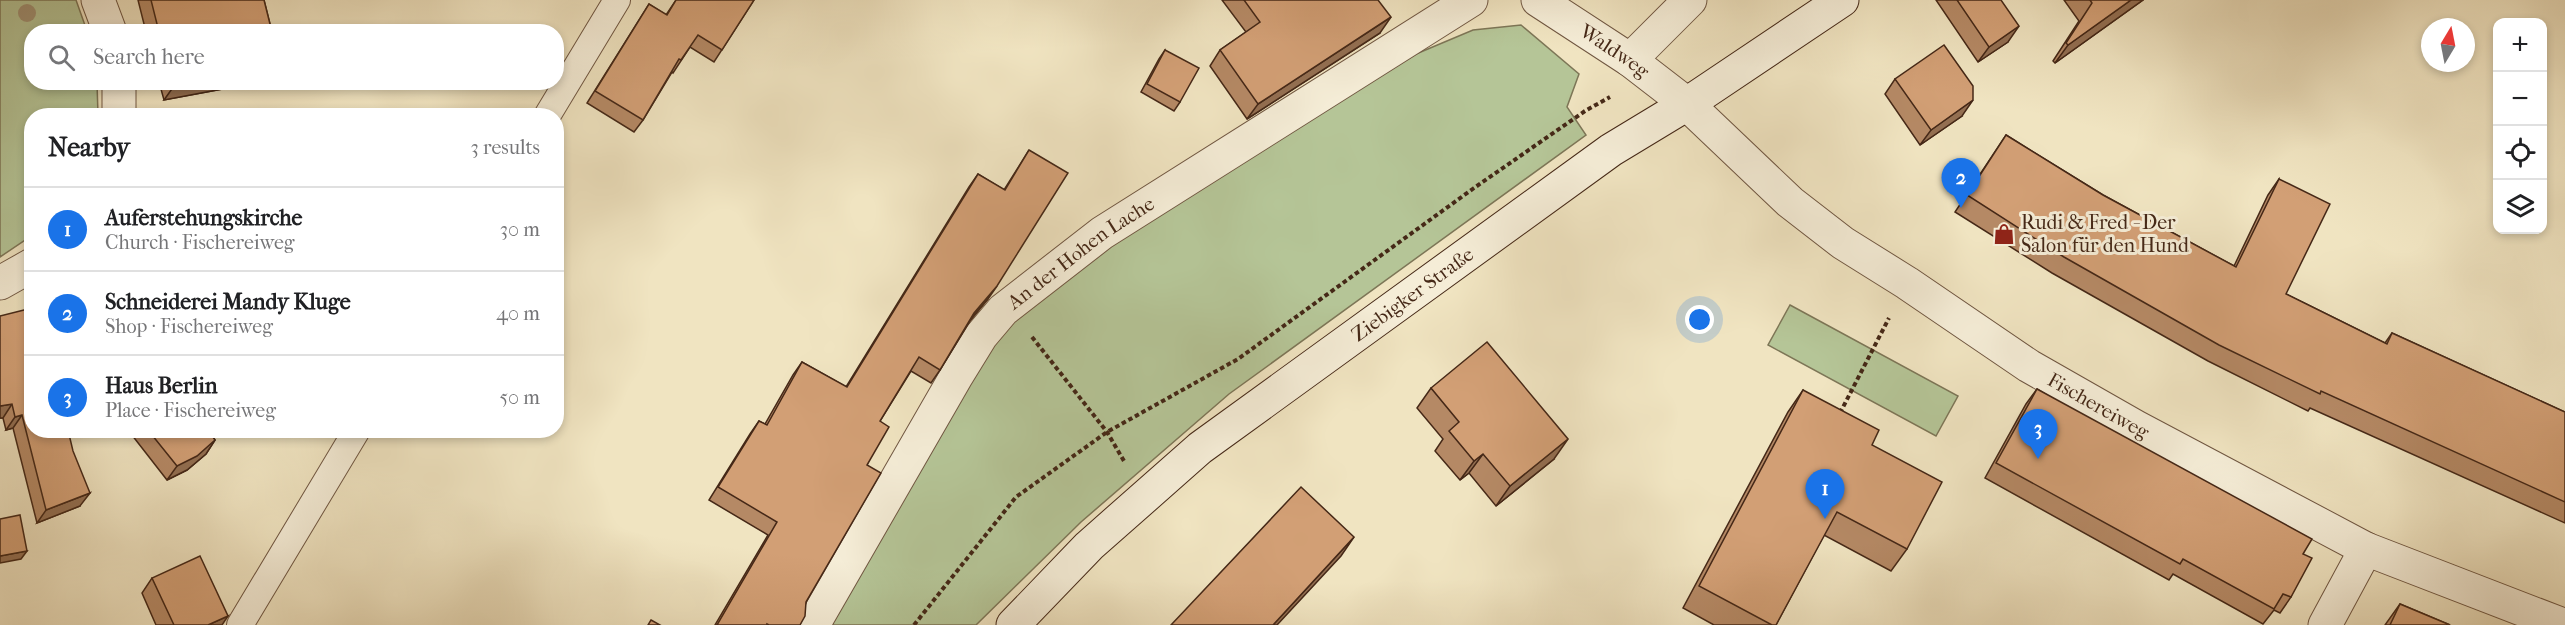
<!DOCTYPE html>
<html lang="en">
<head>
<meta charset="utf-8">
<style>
	body { margin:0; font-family:"IM FELL French Canon",serif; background:#f6f6f6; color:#202124 }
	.controls { position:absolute; right:18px; top:18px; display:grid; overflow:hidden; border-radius:12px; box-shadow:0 3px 9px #0003 }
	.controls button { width:54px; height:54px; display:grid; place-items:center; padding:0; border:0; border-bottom:2px solid #e0e0e0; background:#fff; color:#202124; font:30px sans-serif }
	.compass { position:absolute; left:2421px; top:18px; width:54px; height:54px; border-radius:50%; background:#fff; box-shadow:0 3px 9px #0003; rotate:10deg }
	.you { position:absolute; left:1700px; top:320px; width:21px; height:21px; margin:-15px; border:4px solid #fff; border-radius:50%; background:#1a73e8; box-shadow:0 0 0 9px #1a73e833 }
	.badge { display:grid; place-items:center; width:39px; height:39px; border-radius:50%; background:#1a73e8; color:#fff; font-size:20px; font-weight:700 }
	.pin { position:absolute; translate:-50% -50px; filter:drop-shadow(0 2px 3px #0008) }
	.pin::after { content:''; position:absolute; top:32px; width:21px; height:18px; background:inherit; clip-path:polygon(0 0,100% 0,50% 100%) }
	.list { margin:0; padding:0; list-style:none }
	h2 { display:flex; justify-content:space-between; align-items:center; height:78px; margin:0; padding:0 24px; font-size:26px }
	h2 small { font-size:20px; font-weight:400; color:#757577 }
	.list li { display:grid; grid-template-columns:39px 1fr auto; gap:18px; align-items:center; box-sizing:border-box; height:84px; padding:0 24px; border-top:2px solid #e0e0e0 }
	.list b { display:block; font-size:22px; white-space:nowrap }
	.list p { margin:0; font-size:20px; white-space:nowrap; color:#757577 }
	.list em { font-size:20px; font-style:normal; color:#757577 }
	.icon { flex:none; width:33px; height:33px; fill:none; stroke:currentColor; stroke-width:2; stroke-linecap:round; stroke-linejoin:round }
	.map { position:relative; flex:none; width:2565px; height:625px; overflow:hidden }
	.search { position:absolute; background:#fff; box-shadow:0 3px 9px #0003; left:24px; top:24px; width:540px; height:66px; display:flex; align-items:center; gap:15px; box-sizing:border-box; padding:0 21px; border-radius:24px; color:#757577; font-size:22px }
	.panel { position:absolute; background:#fff; box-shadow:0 3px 9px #0003; left:24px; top:108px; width:540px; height:330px; border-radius:24px }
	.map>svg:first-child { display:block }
	.green { fill:#b5c597; stroke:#7d7657; stroke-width:1.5 }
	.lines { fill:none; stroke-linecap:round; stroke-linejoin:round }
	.service-casing { stroke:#705742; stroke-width:28 }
	.minor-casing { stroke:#705742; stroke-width:35 }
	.secondary-casing { stroke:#452817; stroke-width:35 }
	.path { stroke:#452817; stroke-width:4; stroke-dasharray:4.5 3; stroke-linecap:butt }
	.service { stroke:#f5edd7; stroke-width:26 }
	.minor { stroke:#f5edd7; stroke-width:33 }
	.secondary { stroke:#f5edd7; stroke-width:33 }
	.tree { fill:#a19275 }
	.wall { fill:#b58965; stroke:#452817; stroke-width:1.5 }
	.shaded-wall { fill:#936f52; stroke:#452817; stroke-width:1.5 }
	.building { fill:#d29f75; stroke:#452817; stroke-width:1.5 }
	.labels { text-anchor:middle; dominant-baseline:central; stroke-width:6; stroke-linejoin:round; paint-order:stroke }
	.street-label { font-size:20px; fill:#452817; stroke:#f5edd7 }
	.poi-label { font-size:20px; fill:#452817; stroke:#f5edd7; text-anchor:start }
</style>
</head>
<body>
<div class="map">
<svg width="2565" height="625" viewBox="0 0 2565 625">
	<rect width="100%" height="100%" fill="#f0e4c1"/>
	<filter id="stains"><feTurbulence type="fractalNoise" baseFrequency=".00333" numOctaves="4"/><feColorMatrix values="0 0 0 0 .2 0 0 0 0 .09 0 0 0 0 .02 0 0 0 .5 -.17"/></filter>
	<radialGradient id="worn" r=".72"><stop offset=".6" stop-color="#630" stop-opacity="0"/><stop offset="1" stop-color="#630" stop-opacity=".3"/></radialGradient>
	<g class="green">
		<path d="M 0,0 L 76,0 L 87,31 L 32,32 L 32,82 L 97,83 L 98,115 L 32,116 L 31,236 L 0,257 Z"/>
		<path d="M 1521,25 L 1579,74 L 1567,107 L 1586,135 L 1229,394 L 1081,522 L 976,625 L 826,625 L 1000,332 L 1100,246 L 1416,54 L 1473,30 Z"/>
		<path d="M 1790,305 L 1958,396 L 1936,436 L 1768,345 Z"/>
	</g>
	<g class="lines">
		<defs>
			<g id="service">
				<path d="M 547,116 L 617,0"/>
				<path d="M 240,625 L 357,430"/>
			</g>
			<g id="minor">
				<path d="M 98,0 L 110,32"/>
				<path id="s1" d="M 1538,0 L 1630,60 L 1687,104 L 1790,202 L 1843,243 L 1907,283 L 2029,366 L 2136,427 L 2366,549 L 2563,625"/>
				<path d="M 1630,60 L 1690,0"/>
				<path d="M 119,116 L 119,82"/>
				<path d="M 0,283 L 32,265"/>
				<path id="s2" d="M 813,625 L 957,375 L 981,336 L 1003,310 L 1102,233 L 1471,0"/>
				<path d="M 2325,625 L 2366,549"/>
			</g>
			<g id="secondary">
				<path id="s3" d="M 1013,625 L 1089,546 L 1200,448 L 1611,150 L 1687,104 L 1842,0"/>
			</g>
		</defs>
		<use href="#service" class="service-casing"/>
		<use href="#minor" class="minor-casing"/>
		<use href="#secondary" class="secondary-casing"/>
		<g class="path">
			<path d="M 1032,337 L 1107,432 L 1124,461"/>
			<path d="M 1840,413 L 1889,318"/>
			<path d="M 914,625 L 1016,497 L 1107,432 L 1238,359 L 1474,188 L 1585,111 L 1610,97"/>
		</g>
		<use href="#service" class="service"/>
		<use href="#minor" class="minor"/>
		<use href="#secondary" class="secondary"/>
	</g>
	<circle class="tree" cx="27" cy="13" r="9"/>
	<g class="wall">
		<path d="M 138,0 L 264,0 L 272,32 L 146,32 Z"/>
		<path d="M 676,0 L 754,0 L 714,62 L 690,47 L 673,73 L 672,72 L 643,120 L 634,132 L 587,103 L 649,4 L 666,15 Z"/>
		<path d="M 1222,0 L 1378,0 L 1380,33 L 1247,119 L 1210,66 L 1220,50 L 1246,32 Z"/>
		<path d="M 1936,0 L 2001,0 L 2008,42 L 1978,62 Z"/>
		<path d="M 2064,0 L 2143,0 L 2055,63 L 2053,61 L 2079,21 Z"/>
		<path d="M 1165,50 L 1180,102 L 1174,111 L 1141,92 L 1159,59 Z"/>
		<path d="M 1895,79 L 1962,116 L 1920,145 L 1885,94 Z"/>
		<path d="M 159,82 L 236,82 L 233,87 L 164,100 Z"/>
		<path d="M 165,111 L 197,116 L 161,116 Z"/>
		<path d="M 2006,135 L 2103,195 L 2234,266 L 2268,195 L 2279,179 L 2286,294 L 2385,343 L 2392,333 L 2565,412 L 2565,523 L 2310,408 L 2308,411 L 2208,361 L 2052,273 L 1955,212 Z"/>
		<path d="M 1029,150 L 988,299 L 970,321 L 940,370 L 931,383 L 911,371 L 880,421 L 867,465 L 806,602 L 800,625 L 715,625 L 768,535 L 709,500 L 750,434 L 759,421 L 765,424 L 793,375 L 802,362 L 846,387 L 969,187 L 978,174 L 1004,190 Z"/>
		<path d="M 0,316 L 80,506 L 37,523 L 13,428 L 6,430 L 3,418 L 0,418 Z"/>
		<path d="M 1431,388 L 1554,459 L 1496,506 L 1469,473 L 1460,480 L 1435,451 L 1443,439 L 1417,408 Z"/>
		<path d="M 2037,389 L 2303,554 L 2291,597 L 2280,613 L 2274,610 L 2263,624 L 2173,574 L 2169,580 L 1985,478 L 2026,404 Z"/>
		<path d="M 1803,390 L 1907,549 L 1891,571 L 1824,535 L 1776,625 L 1714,625 L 1683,608 L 1788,412 Z"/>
		<path d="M 128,430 L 208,430 L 215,440 L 206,454 L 187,470 L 167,480 Z"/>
		<path d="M 320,430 L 329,430 L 325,435 Z"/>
		<path d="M 152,578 L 222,625 L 156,625 L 142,593 Z"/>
		<path d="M 2400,604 L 2450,625 L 2385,625 Z"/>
	</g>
	<g class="shaded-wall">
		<path d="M 2131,0 L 2143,0 L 2055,63 L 2068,45 Z"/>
		<path d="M 1391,17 L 1380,33 L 1247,119 L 1258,104 Z"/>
		<path d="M 2019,26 L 2008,42 L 1978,62 L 1989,47 Z"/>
		<path d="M 194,82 L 236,82 L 233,87 L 164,100 L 174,86 Z"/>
		<path d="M 1973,100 L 1962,116 L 1920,145 L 1931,130 Z"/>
		<path d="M 997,286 L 988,299 L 965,326 L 974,313 Z"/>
		<path d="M 12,404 L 3,418 L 0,418 L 0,406 Z"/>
		<path d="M 22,415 L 13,428 L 6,430 L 15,417 Z"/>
		<path d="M 1568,439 L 1554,459 L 1496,506 L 1510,486 Z"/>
		<path d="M 215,440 L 206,454 L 187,470 L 167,480 L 177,466 Z"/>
		<path d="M 1483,454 L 1469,473 L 1460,480 L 1474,461 Z"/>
		<path d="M 90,493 L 80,506 L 37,523 L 46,510 Z"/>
		<path d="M 1354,537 L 1341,556 L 1277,625 L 1273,625 Z"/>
		<path d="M 27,551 L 21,559 L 0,563 L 0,556 Z"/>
		<path d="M 228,616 L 222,625 L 208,625 Z"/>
	</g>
	<g class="building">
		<path d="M 151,0 L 264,0 L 272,32 L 159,32 Z"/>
		<path d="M 676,0 L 754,0 L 722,50 L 698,35 L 681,60 L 679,59 L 643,120 L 595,91 L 649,4 L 667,15 Z"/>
		<path d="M 1244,0 L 1378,0 L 1391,17 L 1258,104 L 1220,50 L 1260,22 Z"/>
		<path d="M 1957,0 L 2001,0 L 2019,26 L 1989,47 Z"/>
		<path d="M 2090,0 L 2131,0 L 2068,45 L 2066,43 L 2092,3 Z"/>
		<path d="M 1944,45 L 1973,86 L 1973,100 L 1931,130 L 1895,79 Z"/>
		<path d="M 1165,50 L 1199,68 L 1180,102 L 1147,84 Z"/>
		<path d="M 173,82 L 194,82 L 174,86 Z"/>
		<path d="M 165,111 L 197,116 L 172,116 Z"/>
		<path d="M 2006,135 L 2103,195 L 2236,267 L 2279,179 L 2330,204 L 2286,294 L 2387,344 L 2392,333 L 2565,412 L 2565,502 L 2321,391 L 2320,394 L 2219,345 L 2064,257 L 1967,195 Z"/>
		<path d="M 1029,150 L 1068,173 L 997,286 L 974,313 L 940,370 L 919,357 L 880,421 L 889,427 L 867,465 L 881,473 L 806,602 L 805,616 L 800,625 L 769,625 L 767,624 L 767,625 L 717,625 L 777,522 L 718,487 L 759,421 L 767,425 L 802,362 L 847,387 L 978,174 L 1005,190 Z"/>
		<path d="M 32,308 L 32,430 L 68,430 L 73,451 L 90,493 L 46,510 L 22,415 L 15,417 L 12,404 L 0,406 L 0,316 Z"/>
		<path d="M 1487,342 L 1568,439 L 1510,486 L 1483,454 L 1474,461 L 1449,431 L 1459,422 L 1431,388 Z"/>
		<path d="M 2037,389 L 2312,539 L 2303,554 L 2312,558 L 2291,597 L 2283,594 L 2274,609 L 2183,559 L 2180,564 L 1996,463 Z"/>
		<path d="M 1803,390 L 1879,430 L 1872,445 L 1942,482 L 1907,549 L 1837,512 L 1776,625 L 1772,625 L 1699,586 Z"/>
		<path d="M 148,430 L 208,430 L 215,440 L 197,456 L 177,466 Z"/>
		<path d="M 1301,487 L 1354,537 L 1273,625 L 1171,625 Z"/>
		<path d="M 20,515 L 27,551 L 0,556 L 0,519 Z"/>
		<path d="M 200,556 L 228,616 L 208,625 L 174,625 L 152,578 Z"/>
		<path d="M 2400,604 L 2450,625 L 2390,625 Z"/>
		<path d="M 651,620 L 660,625 L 648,625 Z"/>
	</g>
	<defs>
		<symbol id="shop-bare" viewBox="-9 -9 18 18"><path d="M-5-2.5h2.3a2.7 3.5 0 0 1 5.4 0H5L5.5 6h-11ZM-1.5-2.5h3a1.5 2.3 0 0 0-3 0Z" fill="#8f2418" stroke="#f5edd7" stroke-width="2.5" paint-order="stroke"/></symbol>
	</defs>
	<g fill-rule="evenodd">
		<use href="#shop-bare" x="1989" y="219" width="30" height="30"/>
	</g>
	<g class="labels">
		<g class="street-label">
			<text stroke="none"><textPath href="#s1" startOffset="92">Waldweg</textPath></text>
			<text stroke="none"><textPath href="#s2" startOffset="465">An der Hohen Lache</textPath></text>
			<text stroke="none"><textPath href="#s3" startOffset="520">Ziebigker Straße</textPath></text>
			<text stroke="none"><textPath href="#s1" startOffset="694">Fischereiweg</textPath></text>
		</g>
		<g class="poi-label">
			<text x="2021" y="222">Rudi &amp; Fred - Der<tspan x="2021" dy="23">Salon für den Hund</tspan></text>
		</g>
	</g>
	<rect width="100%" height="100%" filter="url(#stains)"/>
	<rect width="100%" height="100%" fill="url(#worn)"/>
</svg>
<div class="controls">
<button>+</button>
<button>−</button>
<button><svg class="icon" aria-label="locate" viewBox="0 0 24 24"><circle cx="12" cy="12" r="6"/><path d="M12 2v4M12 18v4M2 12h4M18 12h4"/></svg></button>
<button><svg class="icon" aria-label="layers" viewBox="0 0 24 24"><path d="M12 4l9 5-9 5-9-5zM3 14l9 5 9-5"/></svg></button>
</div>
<svg class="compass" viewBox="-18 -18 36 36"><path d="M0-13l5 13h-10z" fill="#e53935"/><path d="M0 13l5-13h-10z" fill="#757577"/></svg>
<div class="you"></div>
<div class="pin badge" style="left:1825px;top:519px">1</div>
<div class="pin badge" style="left:1961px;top:208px">2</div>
<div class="pin badge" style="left:2038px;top:459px">3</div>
<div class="search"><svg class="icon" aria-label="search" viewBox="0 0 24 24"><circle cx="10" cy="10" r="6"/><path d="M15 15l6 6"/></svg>Search here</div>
<section class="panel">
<h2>Nearby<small>3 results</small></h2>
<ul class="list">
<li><span class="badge">1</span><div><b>Auferstehungskirche</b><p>Church · Fischereiweg</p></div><em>30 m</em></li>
<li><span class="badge">2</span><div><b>Schneiderei Mandy Kluge</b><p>Shop · Fischereiweg</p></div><em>40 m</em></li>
<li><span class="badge">3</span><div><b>Haus Berlin</b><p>Place · Fischereiweg</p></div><em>50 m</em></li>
</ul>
</section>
</div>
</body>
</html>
